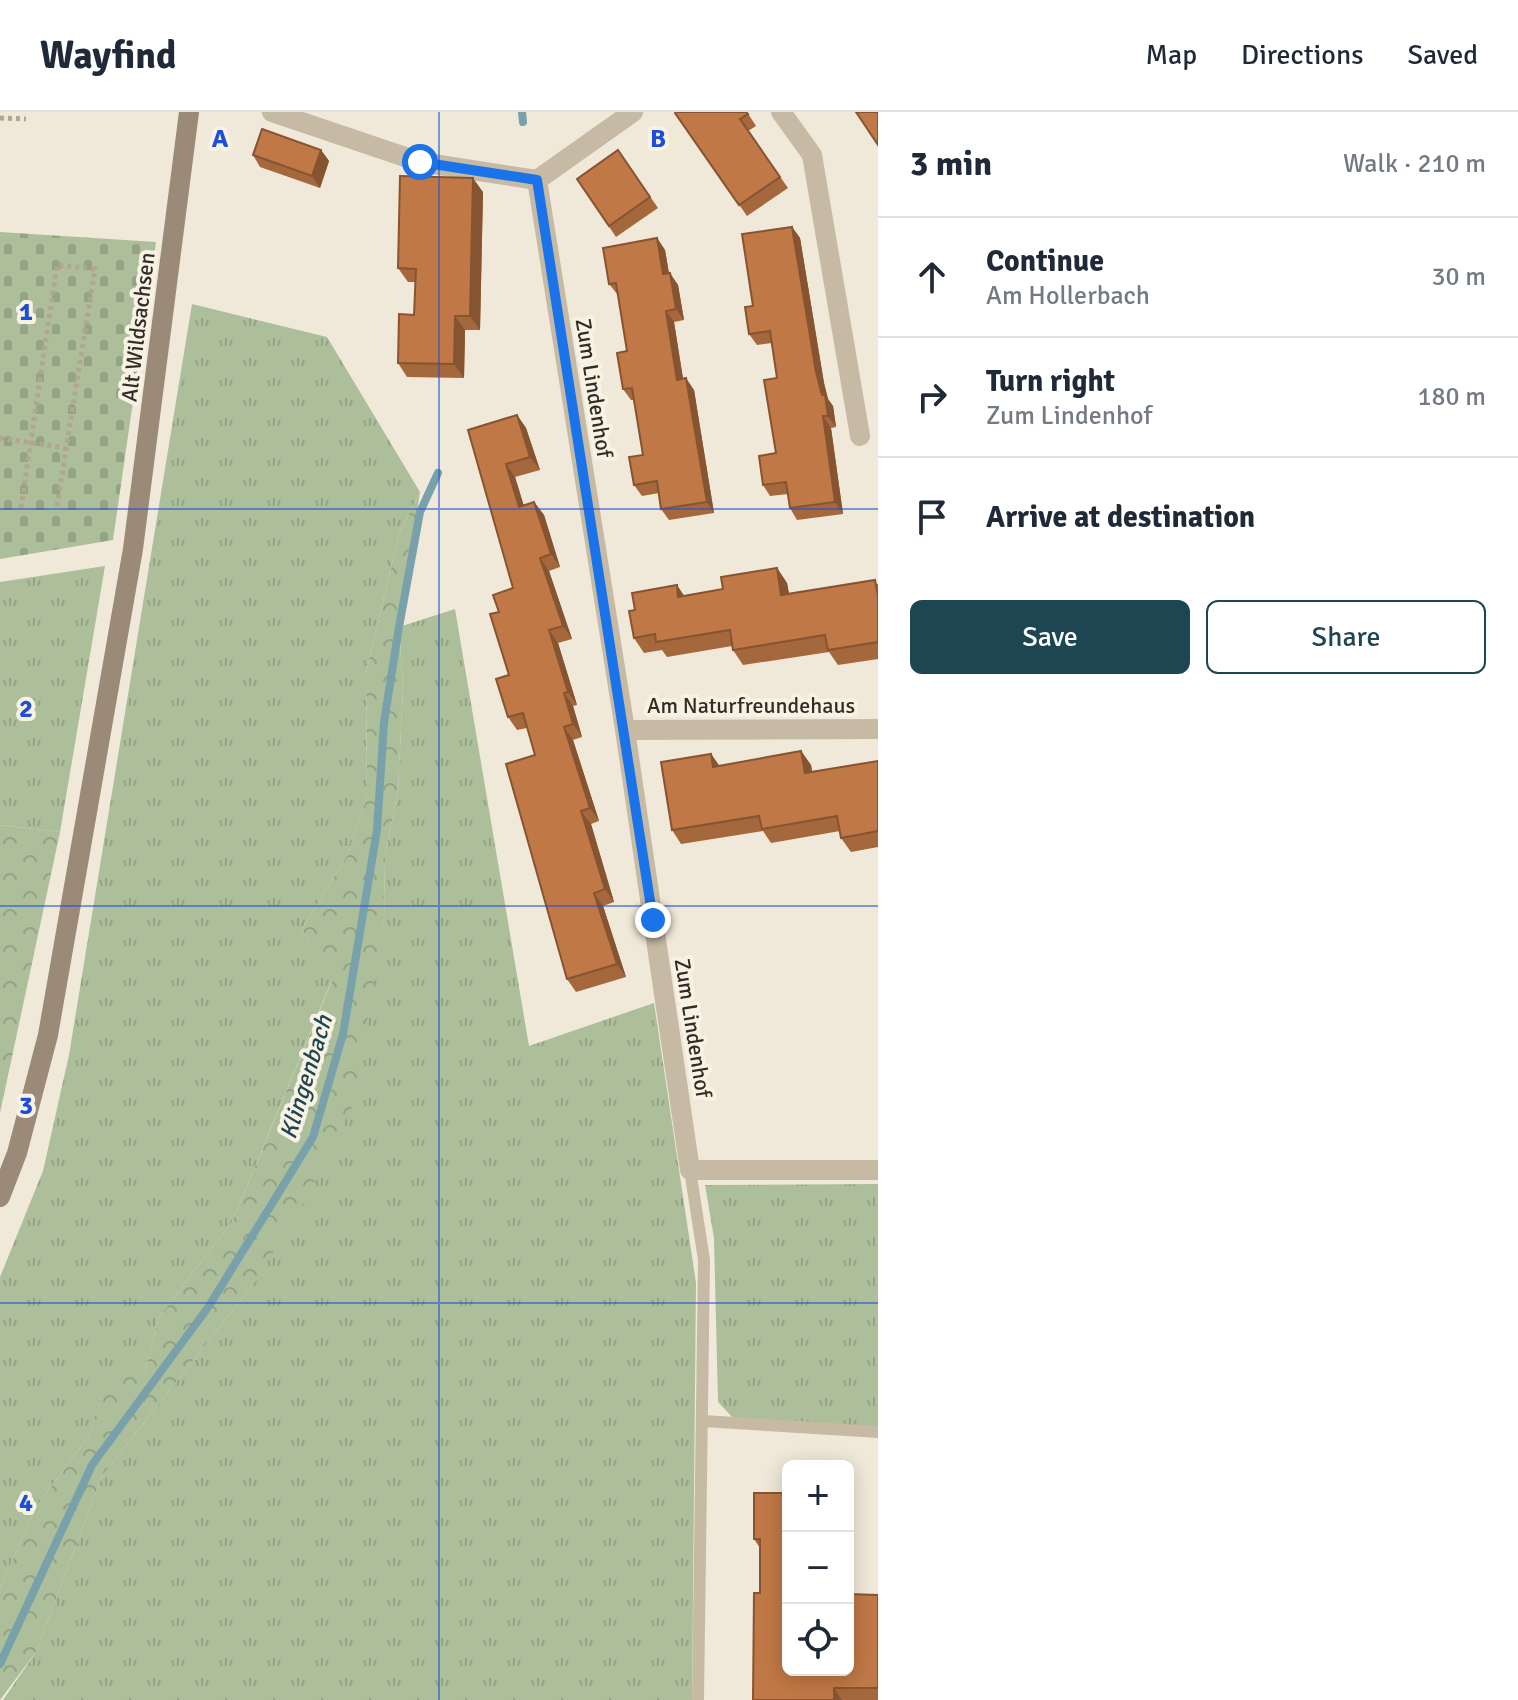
<!DOCTYPE html>
<html lang="en">
<head>
<meta charset="utf-8">
<style>
	body { margin:0; font-family:Signika,sans-serif; background:#f2f2f3; color:#1f2937 }
	.controls { position:absolute; right:24px; bottom:24px; display:grid; overflow:hidden; border-radius:12px; box-shadow:0 4px 20px #0003 }
	.controls button { width:72px; height:72px; display:grid; place-items:center; padding:0; border:0; border-bottom:2px solid #e0e1e3; background:#fff; color:#1f2937; font:40px sans-serif }
	.stop { position:absolute; width:24px; height:24px; margin:-18px; border:6px solid #1a73e8; border-radius:50%; background:#fff }
	.stop.end { background:#1a73e8; border-color:#fff; box-shadow:0 2px 8px #0008 }
	.list { margin:0; padding:0; list-style:none }
	h2 { display:flex; justify-content:space-between; align-items:center; height:104px; margin:0; padding:0 32px; font-size:34px }
	h2 small { font-size:26px; font-weight:400; color:#747a83 }
	.list li { display:grid; grid-template-columns:52px 1fr auto; gap:24px; align-items:center; box-sizing:border-box; height:120px; padding:0 32px; border-top:2px solid #e0e1e3 }
	.list b { display:block; font-size:30px; white-space:nowrap }
	.list p { margin:0; font-size:26px; white-space:nowrap; color:#747a83 }
	.list em { font-size:26px; font-style:normal; color:#747a83 }
	.actions { display:flex; gap:16px; padding:24px 32px }
	.actions a { flex:1; padding:18px 0; border:2px solid #1e4652; border-radius:12px; text-align:center; font-size:28px; color:#1e4652 }
	.actions .main { background:#1e4652; color:#fff }
	.icon { flex:none; width:44px; height:44px; fill:none; stroke:currentColor; stroke-width:2; stroke-linecap:round; stroke-linejoin:round }
	.map { position:relative; flex:none; width:878px; height:1588px; overflow:hidden }
	header { display:flex; align-items:center; gap:48px; box-sizing:border-box; height:112px; padding:0 40px; background:#fff; border-bottom:2px solid #e0e1e3 }
	header strong { font-size:38px }
	nav { display:flex; gap:44px; margin-inline-start:auto; font-size:28px }
	main { display:flex }
	aside { flex:1; background:#fff }
	.map>svg:first-child { display:block }
	.grass { fill:url(#grass-tufts) }
	.forest { fill:url(#forest-crowns) }
	.cemetery { fill:url(#cemetery-stones) }
	.lines { fill:none; stroke-linecap:round; stroke-linejoin:round }
	.stream { stroke:#79a1ab; stroke-width:8 }
	.path { stroke:#b3a590; stroke-width:5; stroke-dasharray:4 4; stroke-linecap:butt }
	.lane { stroke:#c7baa5; stroke-width:12 }
	.street { stroke:#c7baa5; stroke-width:20 }
	.secondary { stroke:#9a8a77; stroke-width:20 }
	.wall { fill:#a5673c }
	.shaded-wall { fill:#865431 }
	.building { fill:#c07846; stroke:#865431; stroke-width:2 }
	.route { stroke:#1a73e8; stroke-width:10 }
	.grid { fill:none; stroke:#1d4ed8; stroke-width:2; stroke-opacity:0.55 }
	.labels { text-anchor:middle; dominant-baseline:central; stroke-width:8; stroke-linejoin:round; paint-order:stroke }
	.street-label { font-size:22px; fill:#332c26; stroke:#f8f2e4 }
	.water-label { font-size:24px; font-style:italic; fill:#1e4652; stroke:#f8f2e4 }
	.grid-label { font-size:26px; text-anchor:middle; font-weight:bold; fill:#1d4ed8; stroke:#f8f2e4; stroke-width:8; stroke-linejoin:round; paint-order:stroke }
</style>
</head>
<body>
<header>
<strong>Wayfind</strong>
<nav><a>Map</a><a>Directions</a><a>Saved</a></nav>
</header>
<main>
<div class="map">
<svg width="878" height="1588" viewBox="0 0 878 1588">
	<defs>
		<pattern id="grass-tufts" width="24" height="20" patternUnits="userSpaceOnUse" patternTransform="scale(2)"><rect width="24" height="20" fill="#acbe9a"/><path d="M3 7l-1-3M5 7V3M7 7l1-3M15 17l-1-3M17 17v-4M19 17l1-3" fill="none" stroke="#94a385"/></pattern>
		<pattern id="forest-crowns" width="20" height="18" patternUnits="userSpaceOnUse" patternTransform="scale(2)"><rect width="20" height="18" fill="#acbe9a"/><path d="M2 6a3 3 0 1 1 6 0M12 15a3 3 0 1 1 6 0" fill="none" stroke="#94a385"/></pattern>
		<pattern id="cemetery-stones" width="16" height="16" patternUnits="userSpaceOnUse" patternTransform="scale(2)"><rect width="16" height="16" fill="#acbe9a"/><path d="M2 7V4a2 2 0 0 1 4 0v3zM10 15v-3a2 2 0 0 1 4 0v3z" fill="#94a385"/></pattern>
	</defs>
	<rect width="100%" height="100%" fill="#f0e9d9"/>
	<g class="grass">
		<path d="M 192,192 L 327,225 L 420,380 L 399,422 L 366,561 L 367,685 L 348,742 L 302,817 L 332,868 L 232,1110 L 159,1205 L 145,1261 L 109,1262 L 88,1325 L 36,1395 L 0,1476 L 0,1165 L 43,1059 L 69,943 Z"/>
		<path d="M 105,454 L 60,720 L 0,713 L 0,470 Z"/>
		<path d="M 455,497 L 529,934 L 654,891 L 696,1171 L 692,1588 L 3,1588 L 36,1540 L 102,1364 L 255,1170 L 367,893 L 384,808 L 385,744 L 398,678 L 403,576 L 399,515 Z"/>
		<path d="M 878,1072 L 878,1315 L 735,1308 L 718,1290 L 714,1126 L 705,1073 Z"/>
	</g>
	<g class="forest">
		<path d="M 420,380 L 399,515 L 403,576 L 398,678 L 385,744 L 384,808 L 353,993 L 303,1092 L 255,1170 L 102,1364 L 36,1540 L 0,1588 L 0,1476 L 36,1395 L 88,1325 L 109,1261 L 145,1261 L 159,1205 L 232,1110 L 332,869 L 302,817 L 348,742 L 367,685 L 366,561 L 399,422 Z"/>
		<path d="M 0,713 L 60,720 L 0,1001 Z"/>
	</g>
	<path class="cemetery" d="M 0,120 L 156,130 L 113,428 L 0,447 Z"/>
	<g class="lines">
		<g class="stream">
			<path d="M 522,0 L 523,10"/>
			<path d="M 0,1552 L 92,1353 L 209,1194 L 313,1025 L 343,922 L 377,718 L 384,610 L 399,515 L 420,400 L 438,361"/>
		</g>
		<g class="path">
			<path d="M 0,6 L 26,7"/>
			<path d="M 0,326 L 65,336"/>
			<path d="M 21,396 L 57,153 L 95,157 L 57,394"/>
		</g>
		<g class="lane">
			<path d="M 690,1058 L 704,1148 L 698,1588"/>
			<path d="M 703,1309 L 878,1320"/>
		</g>
		<g class="street">
			<path d="M 272,0 L 420,50 L 537,68 L 633,0"/>
			<path d="M 781,0 L 812,43 L 860,324"/>
			<path d="M 537,68 L 625,618 L 690,1058 L 878,1058"/>
			<path d="M 625,618 L 878,617"/>
		</g>
		<path class="secondary" d="M 0,1085 L 17,1041 L 48,923 L 133,437 L 189,0"/>
	</g>
	<g class="wall">
		<path d="M 747,0 L 756,14 L 748,19 L 788,76 L 747,104 L 675,1 Z"/>
		<path d="M 321,38 L 329,49 L 320,76 L 260,55 L 253,43 Z"/>
		<path d="M 618,38 L 658,96 L 616,125 L 577,67 Z"/>
		<path d="M 483,80 L 480,218 L 465,218 L 464,266 L 407,265 L 398,251 L 414,203 L 415,170 L 408,170 L 398,156 Z"/>
		<path d="M 792,115 L 800,126 L 824,271 L 828,287 L 833,294 L 836,315 L 831,316 L 843,402 L 797,408 L 790,396 L 788,382 L 770,384 L 763,373 L 776,341 L 777,266 L 772,231 L 757,233 L 749,222 L 753,194 Z"/>
		<path d="M 657,126 L 665,138 L 669,161 L 678,173 L 684,208 L 674,210 L 683,267 L 694,278 L 714,401 L 669,408 L 661,397 L 659,381 L 642,384 L 634,373 L 643,343 L 634,288 L 631,288 L 623,277 L 627,239 L 618,183 L 609,172 Z"/>
		<path d="M 517,303 L 526,316 L 540,358 L 515,365 L 524,394 L 534,390 L 544,403 L 560,455 L 549,459 L 572,527 L 558,531 L 577,593 L 573,594 L 582,625 L 573,628 L 599,709 L 591,712 L 614,790 L 603,794 L 626,865 L 576,880 L 567,867 L 535,643 L 527,616 L 517,618 L 508,605 L 509,563 L 499,500 L 513,476 L 468,318 Z"/>
		<path d="M 777,456 L 787,471 L 789,482 L 878,472 L 878,547 L 838,553 L 829,540 L 743,553 L 733,538 L 732,534 L 667,545 L 662,538 L 644,541 L 634,526 L 635,498 L 684,484 L 723,477 Z"/>
		<path d="M 801,639 L 811,653 L 812,660 L 878,649 L 878,735 L 851,740 L 841,726 L 840,719 L 771,731 L 763,719 L 681,732 L 672,718 L 711,642 L 719,654 Z"/>
		<path d="M 754,1381 L 788,1558 L 878,1483 L 878,1588 L 753,1588 L 760,1481 L 760,1436 L 754,1427 Z"/>
	</g>
	<g class="shaded-wall">
		<path d="M 321,38 L 329,49 L 320,76 L 312,64 Z"/>
		<path d="M 473,66 L 483,80 L 480,218 L 470,204 Z"/>
		<path d="M 792,115 L 800,126 L 824,271 L 828,287 L 833,294 L 836,315 L 828,304 L 816,260 Z"/>
		<path d="M 657,126 L 665,138 L 671,174 L 663,162 Z"/>
		<path d="M 670,161 L 678,173 L 684,208 L 676,197 Z"/>
		<path d="M 666,199 L 674,210 L 685,279 L 677,268 Z"/>
		<path d="M 455,204 L 465,218 L 464,266 L 454,252 Z"/>
		<path d="M 686,266 L 694,278 L 714,401 L 707,390 Z"/>
		<path d="M 517,303 L 526,316 L 540,358 L 530,345 Z"/>
		<path d="M 823,304 L 831,316 L 843,402 L 835,390 Z"/>
		<path d="M 506,352 L 515,365 L 528,408 L 519,395 Z"/>
		<path d="M 534,390 L 544,403 L 560,455 L 551,442 Z"/>
		<path d="M 540,446 L 549,459 L 572,527 L 563,514 Z"/>
		<path d="M 777,456 L 787,471 L 792,498 L 781,483 Z"/>
		<path d="M 677,473 L 687,488 L 678,485 Z"/>
		<path d="M 549,518 L 558,531 L 577,593 L 568,580 Z"/>
		<path d="M 564,581 L 573,594 L 582,625 L 573,612 Z"/>
		<path d="M 564,615 L 573,628 L 599,709 L 590,696 Z"/>
		<path d="M 801,639 L 811,653 L 815,676 L 805,661 Z"/>
		<path d="M 711,642 L 721,656 L 713,655 Z"/>
		<path d="M 581,699 L 591,712 L 614,790 L 605,777 Z"/>
		<path d="M 594,781 L 603,794 L 626,865 L 617,852 Z"/>
		<path d="M 834,1576 L 842,1588 L 834,1588 Z"/>
	</g>
	<g class="building">
		<path d="M 676,0 L 746,0 L 748,2 L 740,7 L 780,65 L 739,93 L 675,1 Z"/>
		<path d="M 856,0 L 878,0 L 878,33 Z"/>
		<path d="M 262,17 L 321,38 L 312,64 L 253,43 Z"/>
		<path d="M 618,38 L 650,85 L 609,114 L 577,67 Z"/>
		<path d="M 400,64 L 473,66 L 470,204 L 455,204 L 454,252 L 398,251 L 399,202 L 414,203 L 416,157 L 398,156 Z"/>
		<path d="M 792,115 L 816,260 L 822,283 L 825,283 L 828,304 L 823,304 L 835,390 L 790,396 L 786,370 L 763,373 L 759,344 L 776,341 L 764,268 L 777,266 L 770,219 L 749,222 L 745,195 L 753,194 L 742,122 Z"/>
		<path d="M 657,126 L 663,162 L 670,161 L 676,197 L 666,199 L 677,268 L 686,266 L 707,390 L 661,397 L 657,369 L 634,373 L 629,345 L 643,343 L 632,276 L 623,277 L 617,241 L 627,239 L 616,171 L 609,172 L 603,136 Z"/>
		<path d="M 517,303 L 530,345 L 506,352 L 519,395 L 534,390 L 551,442 L 540,446 L 563,514 L 549,518 L 568,580 L 564,581 L 573,612 L 564,615 L 590,696 L 581,699 L 605,777 L 594,781 L 617,852 L 567,867 L 506,652 L 535,643 L 523,601 L 508,605 L 496,567 L 509,563 L 490,502 L 499,500 L 493,483 L 513,476 L 468,318 Z"/>
		<path d="M 777,456 L 781,483 L 875,468 L 878,484 L 878,530 L 828,538 L 825,523 L 733,538 L 730,518 L 656,530 L 655,522 L 634,526 L 629,499 L 635,498 L 632,481 L 677,473 L 678,485 L 723,477 L 721,465 Z"/>
		<path d="M 801,639 L 805,661 L 878,649 L 878,719 L 841,726 L 837,704 L 762,717 L 759,704 L 672,718 L 661,650 L 711,642 L 713,655 Z"/>
		<path d="M 754,1381 L 788,1381 L 788,1558 L 848,1558 L 848,1482 L 878,1483 L 878,1576 L 834,1576 L 834,1588 L 753,1588 L 754,1481 L 760,1481 L 760,1427 L 754,1427 Z"/>
	</g>
	<g class="lines">
		<path class="route" d="M 420,50 L 537,68 L 653,808"/>
	</g>
	<path class="grid" d="M 439,0 L 439,1588M 0,397 L 878,397M 0,794 L 878,794M 0,1191 L 878,1191"/>
	<g class="labels">
		<g class="street-label">
			<text transform="translate(138 215) rotate(-83)">Alt Wildsachsen</text>
			<text transform="translate(594 276) rotate(81)">Zum Lindenhof</text>
			<text x="751" y="593">Am Naturfreundehaus</text>
			<text transform="translate(693 916) rotate(81)">Zum Lindenhof</text>
		</g>
		<g class="water-label">
			<text transform="translate(306 965) rotate(-73)">Klingenbach</text>
		</g>
	</g>
	<g class="grid-label">
		<text x="220" y="35">A</text>
		<text x="658" y="35">B</text>
		<text x="26" y="208">1</text>
		<text x="26" y="605">2</text>
		<text x="26" y="1002">3</text>
		<text x="26" y="1399">4</text>
	</g>
</svg>
<div class="controls">
<button>+</button>
<button>−</button>
<button><svg class="icon" aria-label="locate" viewBox="0 0 24 24"><circle cx="12" cy="12" r="6"/><path d="M12 2v4M12 18v4M2 12h4M18 12h4"/></svg></button>
</div>
<div class="stop" style="left:420px;top:50px"></div>
<div class="stop end" style="left:653px;top:808px"></div>
</div>
<aside>
<h2>3 min<small>Walk · 210 m</small></h2>
<ul class="list">
<li><svg class="icon" aria-label="ahead" viewBox="0 0 24 24"><path d="M12 20V5M6 11l6-6 6 6"/></svg><div><b>Continue</b><p>Am Hollerbach</p></div><em>30 m</em></li>
<li><svg class="icon" aria-label="right" viewBox="0 0 24 24"><path d="M7 20v-9h11M14 6l5 5-5 5"/></svg><div><b>Turn right</b><p>Zum Lindenhof</p></div><em>180 m</em></li>
<li><svg class="icon" aria-label="arrive" viewBox="0 0 24 24"><path d="M6 21V4h12l-3 4 3 4H6"/></svg><div><b>Arrive at destination</b></div></li>
</ul>
<div class="actions"><a class="main">Save</a><a>Share</a></div>
</aside>
</main>
</body>
</html>
